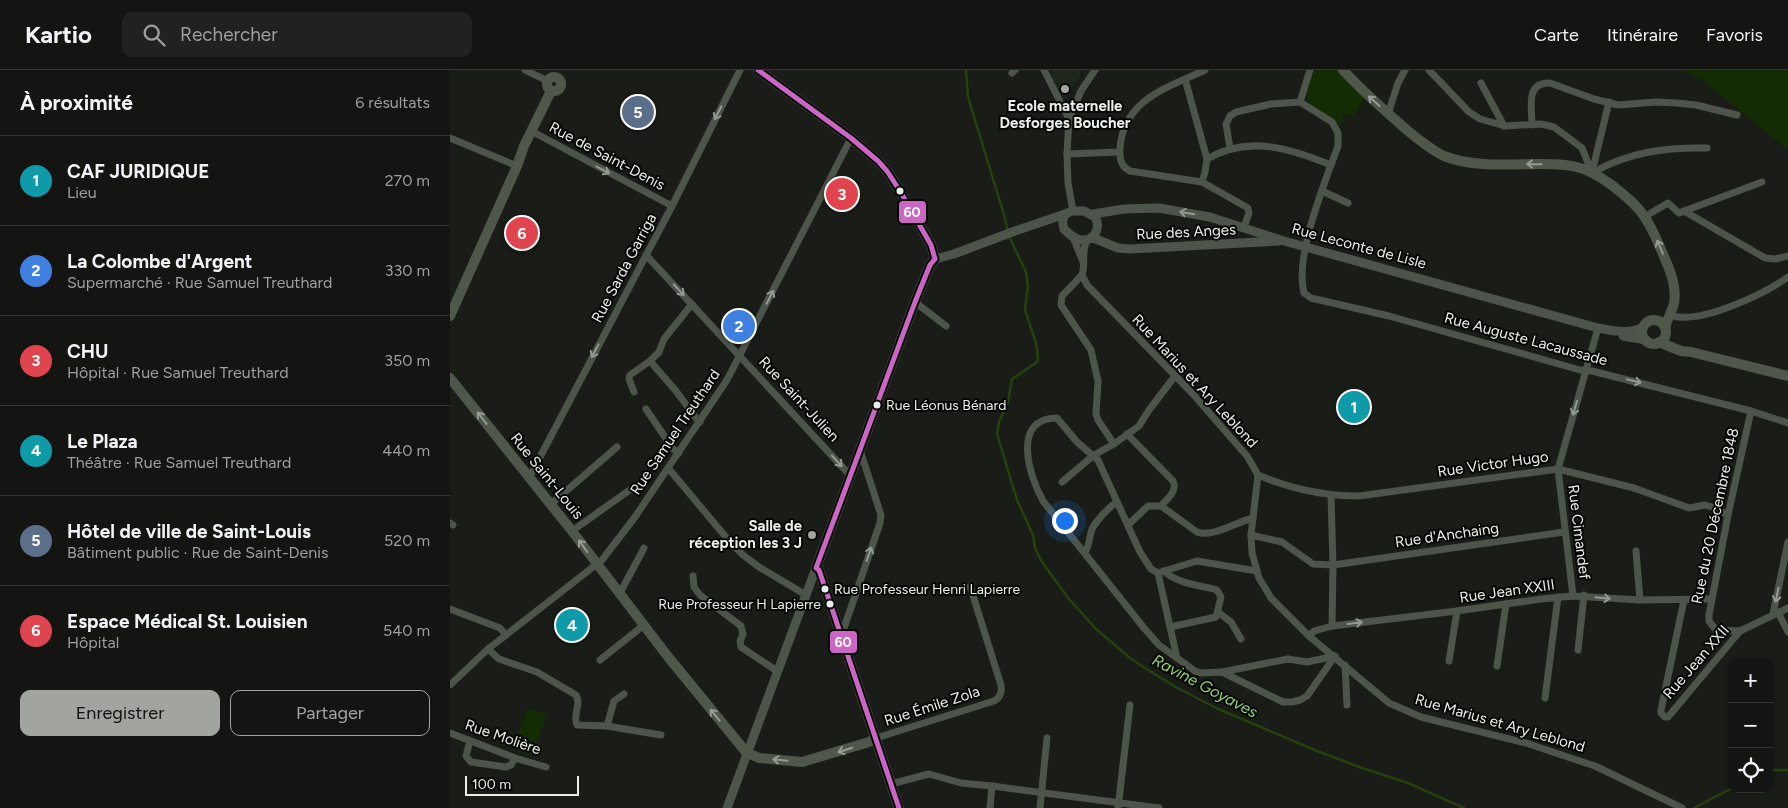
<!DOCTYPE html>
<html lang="fr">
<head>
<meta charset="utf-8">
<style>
	body { margin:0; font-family:Figtree,sans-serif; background:#212220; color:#f1f3f6 }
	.controls { position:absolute; right:15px; bottom:15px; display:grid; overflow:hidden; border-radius:10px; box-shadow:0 1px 4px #0004 }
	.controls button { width:45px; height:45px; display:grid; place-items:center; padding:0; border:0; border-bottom:1px solid #333432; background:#141512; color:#f1f3f6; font:25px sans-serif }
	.scale { position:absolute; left:15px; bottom:12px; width:114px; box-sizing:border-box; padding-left:5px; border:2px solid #eaeee8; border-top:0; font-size:14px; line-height:18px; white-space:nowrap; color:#eaeee8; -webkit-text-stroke:4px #060705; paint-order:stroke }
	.you { position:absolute; left:614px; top:450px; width:18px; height:18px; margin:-12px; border:4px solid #fff; border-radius:50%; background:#1a73e8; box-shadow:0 0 0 8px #1a73e833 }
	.badge { display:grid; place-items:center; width:32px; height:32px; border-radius:50%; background:#a1a49f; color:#fff; font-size:16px; font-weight:700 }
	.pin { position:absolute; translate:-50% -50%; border:2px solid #fff; box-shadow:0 1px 5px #0006 }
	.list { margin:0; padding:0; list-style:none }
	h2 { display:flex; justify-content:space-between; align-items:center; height:65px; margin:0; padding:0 20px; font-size:21px }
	h2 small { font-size:16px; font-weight:400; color:#9d9f9f }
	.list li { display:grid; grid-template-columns:32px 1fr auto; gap:15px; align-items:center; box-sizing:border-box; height:90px; padding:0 20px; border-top:1px solid #333432 }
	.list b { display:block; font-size:19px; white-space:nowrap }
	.list p { margin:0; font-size:16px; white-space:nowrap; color:#9d9f9f }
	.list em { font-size:16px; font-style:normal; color:#9d9f9f }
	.actions { display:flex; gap:10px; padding:15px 20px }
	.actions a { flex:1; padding:11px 0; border:1px solid #a1a49f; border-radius:10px; text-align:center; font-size:18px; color:#a1a49f }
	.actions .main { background:#a1a49f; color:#111 }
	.icon { flex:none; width:28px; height:28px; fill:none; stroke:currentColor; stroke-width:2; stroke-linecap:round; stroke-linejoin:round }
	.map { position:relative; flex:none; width:1338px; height:738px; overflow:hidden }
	header { display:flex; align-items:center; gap:30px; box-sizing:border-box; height:70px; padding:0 25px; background:#141512; border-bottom:1px solid #333432 }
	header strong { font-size:24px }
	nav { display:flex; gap:28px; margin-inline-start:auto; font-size:18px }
	.search { width:350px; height:45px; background:#212220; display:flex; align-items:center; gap:12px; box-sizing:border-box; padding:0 18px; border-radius:10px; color:#9d9f9f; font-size:19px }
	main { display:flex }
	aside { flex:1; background:#141512 }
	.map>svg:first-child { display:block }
	.built { fill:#1d261a }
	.green { fill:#132c03 }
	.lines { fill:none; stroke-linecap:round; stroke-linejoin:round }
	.stream { stroke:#24420c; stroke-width:2.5 }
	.minor { stroke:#4d544a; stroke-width:7 }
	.tertiary { stroke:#4d544a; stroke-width:9 }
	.secondary { stroke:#4f574a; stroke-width:10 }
	.bus-1-casing { stroke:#060705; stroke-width:9 }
	.bus-1 { stroke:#cc66c4; stroke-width:5 }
	.oneway { stroke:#959b91 }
	.oneway2 { stroke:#949991 }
	.poi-dot { fill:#a1a49f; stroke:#060705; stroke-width:2 }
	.bus-dot { fill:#eaeee8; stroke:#060705; stroke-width:2 }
	.labels { text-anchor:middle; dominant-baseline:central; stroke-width:4; stroke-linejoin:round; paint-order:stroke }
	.bus-label { font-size:14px; fill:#eaeee8; stroke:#060705; text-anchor:start }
	.poi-label { font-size:15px; font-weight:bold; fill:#eaeee8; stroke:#060705 }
	.street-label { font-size:15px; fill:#eaeee8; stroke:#060705 }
	.water-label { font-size:16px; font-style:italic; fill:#96d671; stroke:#060705 }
	.line-badge { stroke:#060705; stroke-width:2 }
	.badge-label { font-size:14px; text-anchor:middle; font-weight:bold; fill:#fff }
</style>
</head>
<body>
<header>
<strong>Kartio</strong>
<div class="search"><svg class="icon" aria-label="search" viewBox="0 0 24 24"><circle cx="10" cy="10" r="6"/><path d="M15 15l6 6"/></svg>Rechercher</div>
<nav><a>Carte</a><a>Itinéraire</a><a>Favoris</a></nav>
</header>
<main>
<aside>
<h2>À proximité<small>6 résultats</small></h2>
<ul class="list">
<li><span class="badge" style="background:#0f9aa8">1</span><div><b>CAF JURIDIQUE</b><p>Lieu</p></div><em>270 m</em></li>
<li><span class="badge" style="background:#3f7fe0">2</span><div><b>La Colombe d'Argent</b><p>Supermarché · Rue Samuel Treuthard</p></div><em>330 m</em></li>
<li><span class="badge" style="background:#e0444e">3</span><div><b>CHU</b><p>Hôpital · Rue Samuel Treuthard</p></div><em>350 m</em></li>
<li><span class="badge" style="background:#0f9aa8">4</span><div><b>Le Plaza</b><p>Théâtre · Rue Samuel Treuthard</p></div><em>440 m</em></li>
<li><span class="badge" style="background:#5c6f8a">5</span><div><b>Hôtel de ville de Saint-Louis</b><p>Bâtiment public · Rue de Saint-Denis</p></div><em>520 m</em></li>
<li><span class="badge" style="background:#e0444e">6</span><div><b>Espace Médical St. Louisien</b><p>Hôpital</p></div><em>540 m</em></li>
</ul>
<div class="actions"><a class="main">Enregistrer</a><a>Partager</a></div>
</aside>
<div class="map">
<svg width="1338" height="738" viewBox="0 0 1338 738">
	<rect width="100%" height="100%" fill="#1a1c18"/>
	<path class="built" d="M 601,0 L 630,0 L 630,6 L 615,31 L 602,7 Z"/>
	<g class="green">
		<path d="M 864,0 L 887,0 L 914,28 L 904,45 L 893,45 L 891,56 C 880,48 855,38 857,24 C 857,16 862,7 864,0 Z"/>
		<path d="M 1232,0 L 1338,0 L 1338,80 L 1252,10 Z"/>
		<path d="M 78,638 L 97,645 L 82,686 L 62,679 Z"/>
	</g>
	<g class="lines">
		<g class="stream">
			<path d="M 516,0 L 518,27 L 555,148 L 558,164 L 576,202 L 578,217 L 575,240 L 586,273 L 588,288 L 587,292 L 562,309 L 558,332 L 549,352 L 547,364 L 567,430 L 583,465 L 585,478 L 592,492 L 619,529 L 646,559 L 680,588 L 695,598 L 724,616 L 766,638 L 867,681 L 912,698 L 958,713 L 1014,738"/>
			<path d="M 1319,700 L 1338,700"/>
			<path d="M 1244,738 L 1282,718"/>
		</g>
		<g class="minor">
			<path d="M 75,0 L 98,11"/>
			<path d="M 594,0 L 619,49"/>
			<path d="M 755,0 C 717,18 674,29 670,78 C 669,88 671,97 680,101 L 752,112 L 798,138 L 799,143 L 794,157"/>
			<path d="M 979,0 L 1019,42 L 1030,49 L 1055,56 L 1091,54 L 1104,57 L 1132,78 L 1142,103"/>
			<path d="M 562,3 L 565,0"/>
			<path d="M 735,9 L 757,89 L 755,102 L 752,112"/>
			<path d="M 1031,13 L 1054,56"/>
			<path d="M 850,32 L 860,0"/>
			<path d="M 938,44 L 948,13 L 955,0"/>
			<path d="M 1082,55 C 1082,38 1075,12 1100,13 L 1144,29 L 1168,35 L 1206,32 L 1226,33 L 1246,35 L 1287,45"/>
			<path d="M 83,57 L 85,63 L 222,136"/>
			<path d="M 0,68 L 67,96"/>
			<path d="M 780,78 L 776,54 L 780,46 L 786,42 L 821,34 L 850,32 L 882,52 L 888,63 L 888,76 C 875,112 844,187 854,223 L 861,228 L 939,246 L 1130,300 L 1142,301 L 1301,341 L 1338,353"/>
			<path d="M 617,84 L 669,82"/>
			<path d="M 757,89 C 799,65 839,78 881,95"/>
			<path d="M 1142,102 L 1159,32"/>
			<path d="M 1142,103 C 1178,82 1217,77 1257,78"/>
			<path d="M 872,121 L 898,133"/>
			<path d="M 623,141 L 618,113 L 617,84 L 619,49 L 631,21 L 645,0"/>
			<path d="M 1234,141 L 1315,188 L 1325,189 L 1338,186"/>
			<path d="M 1196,146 L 1218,133 L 1229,143 L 1312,112"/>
			<path d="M 623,167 L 633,192"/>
			<path d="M 637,170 C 631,181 636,193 632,205 L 637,215 L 742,323 L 797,386 L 808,405 L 801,465 L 802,483 L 809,508 L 821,528 L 859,566 L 939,633 L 971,647 L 1076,673 L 1145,696 L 1232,738"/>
			<path d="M 196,185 L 397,402 L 401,403"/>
			<path d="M 632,205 L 612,226 L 611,235 L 641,280 L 648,311 L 646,344 L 648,350 L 664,374"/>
			<path d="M 465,232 L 496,256"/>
			<path d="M 1220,245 C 1248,256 1314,224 1338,207"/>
			<path d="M 200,291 L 226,321 L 246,348 L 250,352"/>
			<path d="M 184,322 L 179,309 L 180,305 L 200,291 L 209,282 L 214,269 L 242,234"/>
			<path d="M 196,339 L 223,379 L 229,383"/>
			<path d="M 677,364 L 723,411 C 728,421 717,429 711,436 L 698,436 L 678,455"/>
			<path d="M 219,399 L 280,472 L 293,485 L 309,497 L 356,525"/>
			<path d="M 808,405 C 841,419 873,426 909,426 L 1108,399 L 1184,418 L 1239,438 L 1255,435 L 1262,437 L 1278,445"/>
			<path d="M 79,408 L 222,136 L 290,0"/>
			<path d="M 612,412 L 644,385 L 664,374 L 689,356 L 699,340 L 725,306"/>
			<path d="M 881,426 L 883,495 L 882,556"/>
			<path d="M 101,434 L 167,377"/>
			<path d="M 711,436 L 747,462 C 762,468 786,452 803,448"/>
			<path d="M 0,453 L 3,455"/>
			<path d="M 122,461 L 181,419"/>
			<path d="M 801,465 L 832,472 L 863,494 L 883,495 L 1114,462"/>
			<path d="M 1186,481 L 1190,530"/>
			<path d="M 635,482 C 640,475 639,467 642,459 C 647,450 659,437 667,432"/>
			<path d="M 714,501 C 728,514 749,515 767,520 L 771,527 L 766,547 L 720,557"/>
			<path d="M 807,501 L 747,491 L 708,503 L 701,499 L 690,482 L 648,390 L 627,372 L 607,348 C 561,348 579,406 593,431 L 694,558 L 709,575 L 745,601 L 751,603 L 772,602 L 833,632 L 842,632 L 850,630 L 857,626 L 885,586"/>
			<path d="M 708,503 L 727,588"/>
			<path d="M 243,506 L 244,517 L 250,525 L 291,556 L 293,564 L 290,571 L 291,577 L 327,601"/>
			<path d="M 170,523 L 194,478"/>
			<path d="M 1123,526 L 1108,399 L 1148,258"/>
			<path d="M 1234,530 L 1211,640 L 1211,643 L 1215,647 L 1218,647 L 1290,561 L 1338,538"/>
			<path d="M 0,539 L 50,558 L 56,565"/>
			<path d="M 768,542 L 781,552 L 791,569"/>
			<path d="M 1328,542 L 1338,562"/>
			<path d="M 1323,544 L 1338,472"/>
			<path d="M 1290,561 L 1266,560 L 1259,551 L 1259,545 L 1278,445 L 1301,341"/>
			<path d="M 392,564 L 430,453 L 431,445 L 410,380"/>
			<path d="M 859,566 L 864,561 L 882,556 L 1007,541 L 1091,529 L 1123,526 L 1190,530 L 1262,529"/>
			<path d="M 38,579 L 49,589 L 87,602 L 126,625 C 132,635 122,645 127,655 L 157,656 L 211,665"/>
			<path d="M 1128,580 L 1134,525"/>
			<path d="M 150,590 L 194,555"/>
			<path d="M 999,591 L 1007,541"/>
			<path d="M 895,595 L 897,635"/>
			<path d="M 1047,596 L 1056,534"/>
			<path d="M 772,602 L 838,589 L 857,592 L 885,586"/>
			<path d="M 0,615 L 38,579 L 152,490 L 185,447 L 277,310 L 401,68"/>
			<path d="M 1095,628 L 1108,527"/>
			<path d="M 157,656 L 164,631 L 174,624"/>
			<path d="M 0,663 L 65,688 L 96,697"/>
			<path d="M 426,668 L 544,631 C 550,628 552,622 551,615 L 520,516"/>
			<path d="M 20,671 L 16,686 L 21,692 L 56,697 L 61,695 L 65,688"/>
			<path d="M 441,714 L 479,704 L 511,713 L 542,716 L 709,738"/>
			<path d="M 540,738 L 542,716"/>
			<path d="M 590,738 L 597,668"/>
			<path d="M 668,738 L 680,635"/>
		</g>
		<g class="tertiary">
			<path d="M 623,141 L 634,141 L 645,147 C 651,157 645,171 632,170 C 625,170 619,164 614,159 C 611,150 613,143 623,141 Z"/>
			<path d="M 643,144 L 674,139 L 709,138 L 760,147 L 834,171 L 1148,258 C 1163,261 1178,264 1193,258"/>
			<path d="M 641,168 L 646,169 L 668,178 L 680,179 L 829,171"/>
			<path d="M 485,189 L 504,184 L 565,161 L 615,144"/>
			<path d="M 1173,266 L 1196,270"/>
			<path d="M 277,738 L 366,498"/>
		</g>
		<g class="secondary">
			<path d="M 308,0 L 401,68 L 428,91 L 437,101 L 450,121 L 481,175 L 485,189 L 480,195 L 465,232 L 366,498 L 369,500 L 449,738"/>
			<path d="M 893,0 C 913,22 935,41 957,60 C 968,69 981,80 994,86 C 1024,98 1061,94 1092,94 C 1105,94 1118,94 1130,98 C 1142,101 1153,109 1163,116 C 1186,134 1194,142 1206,168 C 1214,188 1228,211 1224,233 C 1222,242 1217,249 1215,258"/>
			<circle cx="104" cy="14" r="7"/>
			<path d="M 0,246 L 67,96 L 74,76 L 101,21"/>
			<circle cx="1204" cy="262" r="12"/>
			<path d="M 1209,272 L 1231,281 L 1241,282 L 1338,306"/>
			<path d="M 0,308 L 122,461 L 219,588 L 296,682 L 309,688 L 352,692 L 419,672 L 426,668"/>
		</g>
		<defs>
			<path id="bus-1" d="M 308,0 L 401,68 L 428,91 L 437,101 L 450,121 L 481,175 L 485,189 L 480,195 L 465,232 L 366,498 L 369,500 L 449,738"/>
		</defs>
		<use href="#bus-1" class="bus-1-casing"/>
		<use href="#bus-1" class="bus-1"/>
	</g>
	<defs><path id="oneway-shaft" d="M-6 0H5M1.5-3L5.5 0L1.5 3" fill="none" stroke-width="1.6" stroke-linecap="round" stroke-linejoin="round" transform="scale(1.25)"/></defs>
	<g class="oneway">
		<use href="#oneway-shaft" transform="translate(924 31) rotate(-138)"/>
		<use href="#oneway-shaft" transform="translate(1084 94) rotate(-179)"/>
		<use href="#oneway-shaft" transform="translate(1210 177) rotate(-114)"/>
		<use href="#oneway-shaft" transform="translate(32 348) rotate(-128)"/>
		<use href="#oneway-shaft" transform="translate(133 476) rotate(-126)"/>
		<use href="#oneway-shaft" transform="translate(265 645) rotate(-129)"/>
		<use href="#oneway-shaft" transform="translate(395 680) rotate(162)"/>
		<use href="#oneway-shaft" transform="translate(330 690) rotate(-174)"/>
	</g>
	<g class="oneway2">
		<use href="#oneway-shaft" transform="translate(268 43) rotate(117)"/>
		<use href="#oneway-shaft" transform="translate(153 100) rotate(28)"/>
		<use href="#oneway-shaft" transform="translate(737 143) rotate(-170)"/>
		<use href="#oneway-shaft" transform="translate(229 220) rotate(47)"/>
		<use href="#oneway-shaft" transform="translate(320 227) rotate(-63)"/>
		<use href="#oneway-shaft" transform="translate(145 281) rotate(118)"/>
		<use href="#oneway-shaft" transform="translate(1184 311) rotate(14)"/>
		<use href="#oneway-shaft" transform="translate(1125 338) rotate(106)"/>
		<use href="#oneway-shaft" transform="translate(387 391) rotate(47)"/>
		<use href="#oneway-shaft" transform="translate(419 484) rotate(-71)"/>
		<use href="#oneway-shaft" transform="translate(1327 525) rotate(101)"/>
		<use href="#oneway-shaft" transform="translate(1153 528) rotate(6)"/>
		<use href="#oneway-shaft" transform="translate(905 553) rotate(-7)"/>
	</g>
	<g class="poi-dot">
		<circle cx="615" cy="19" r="5"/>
		<circle cx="362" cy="465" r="5"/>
	</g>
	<g class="bus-dot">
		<circle cx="450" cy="121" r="4.5"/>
		<circle cx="427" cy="335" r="4.5"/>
		<circle cx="375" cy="519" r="4.5"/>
		<circle cx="380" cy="534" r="4.5"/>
	</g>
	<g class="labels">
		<g class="bus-label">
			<text x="436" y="335">Rue Léonus Bénard</text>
			<text x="384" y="519">Rue Professeur Henri Lapierre</text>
			<text x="371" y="534" text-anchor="end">Rue Professeur H Lapierre</text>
		</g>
		<g class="poi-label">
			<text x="615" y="36">Ecole maternelle<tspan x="615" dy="17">Desforges Boucher</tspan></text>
			<text x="352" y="456" text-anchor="end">Salle de<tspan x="352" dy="17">réception les 3 J</tspan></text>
		</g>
		<g class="street-label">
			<text transform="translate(157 86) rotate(28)">Rue de Saint-Denis</text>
			<text transform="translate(736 162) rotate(-3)">Rue des Anges</text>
			<text transform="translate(909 176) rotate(15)">Rue Leconte de Lisle</text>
			<text transform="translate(174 198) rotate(-62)">Rue Sarda Garriga</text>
			<text transform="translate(1076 269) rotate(15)">Rue Auguste Lacaussade</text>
			<text transform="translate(745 311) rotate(47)">Rue Marius et Ary Leblond</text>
			<text transform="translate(349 329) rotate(47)">Rue Saint-Julien</text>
			<text transform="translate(225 362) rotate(-56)">Rue Samuel Treuthard</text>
			<text transform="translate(1043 394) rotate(-8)">Rue Victor Hugo</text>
			<text transform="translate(97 406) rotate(51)">Rue Saint-Louis</text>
			<text transform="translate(1265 446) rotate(-78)">Rue du 20 Décembre 1848</text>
			<text transform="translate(1129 462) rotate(83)">Rue Cimandef</text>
			<text transform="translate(997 465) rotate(-8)">Rue d'Anchaing</text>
			<text transform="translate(1057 521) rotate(-8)">Rue Jean XXIII</text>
			<text transform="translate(1246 592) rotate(-49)">Rue Jean XXII</text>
			<text transform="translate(482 636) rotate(-18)">Rue Émile Zola</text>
			<text transform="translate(1050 653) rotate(16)">Rue Marius et Ary Leblond</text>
			<text transform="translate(53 667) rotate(19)">Rue Molière</text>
		</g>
		<g class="water-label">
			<text transform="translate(755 616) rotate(28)">Ravine Goyaves</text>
		</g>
	</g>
	<g class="line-badge">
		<rect x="448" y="130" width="29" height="24" rx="5" fill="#cc66c4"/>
		<rect x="379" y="560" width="29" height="24" rx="5" fill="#cc66c4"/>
	</g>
	<g class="badge-label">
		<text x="462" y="147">60</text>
		<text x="393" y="577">60</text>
	</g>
</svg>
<div class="controls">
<button>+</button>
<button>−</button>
<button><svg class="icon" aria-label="locate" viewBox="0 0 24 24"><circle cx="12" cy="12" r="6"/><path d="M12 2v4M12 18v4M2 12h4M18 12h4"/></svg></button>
</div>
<div class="scale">100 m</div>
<div class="you"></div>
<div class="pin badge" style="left:904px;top:337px;background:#0f9aa8">1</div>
<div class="pin badge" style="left:289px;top:256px;background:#3f7fe0">2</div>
<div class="pin badge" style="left:392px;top:124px;background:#e0444e">3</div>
<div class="pin badge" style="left:122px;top:555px;background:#0f9aa8">4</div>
<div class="pin badge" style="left:188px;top:42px;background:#5c6f8a">5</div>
<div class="pin badge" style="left:72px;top:163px;background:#e0444e">6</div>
</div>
</main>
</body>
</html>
